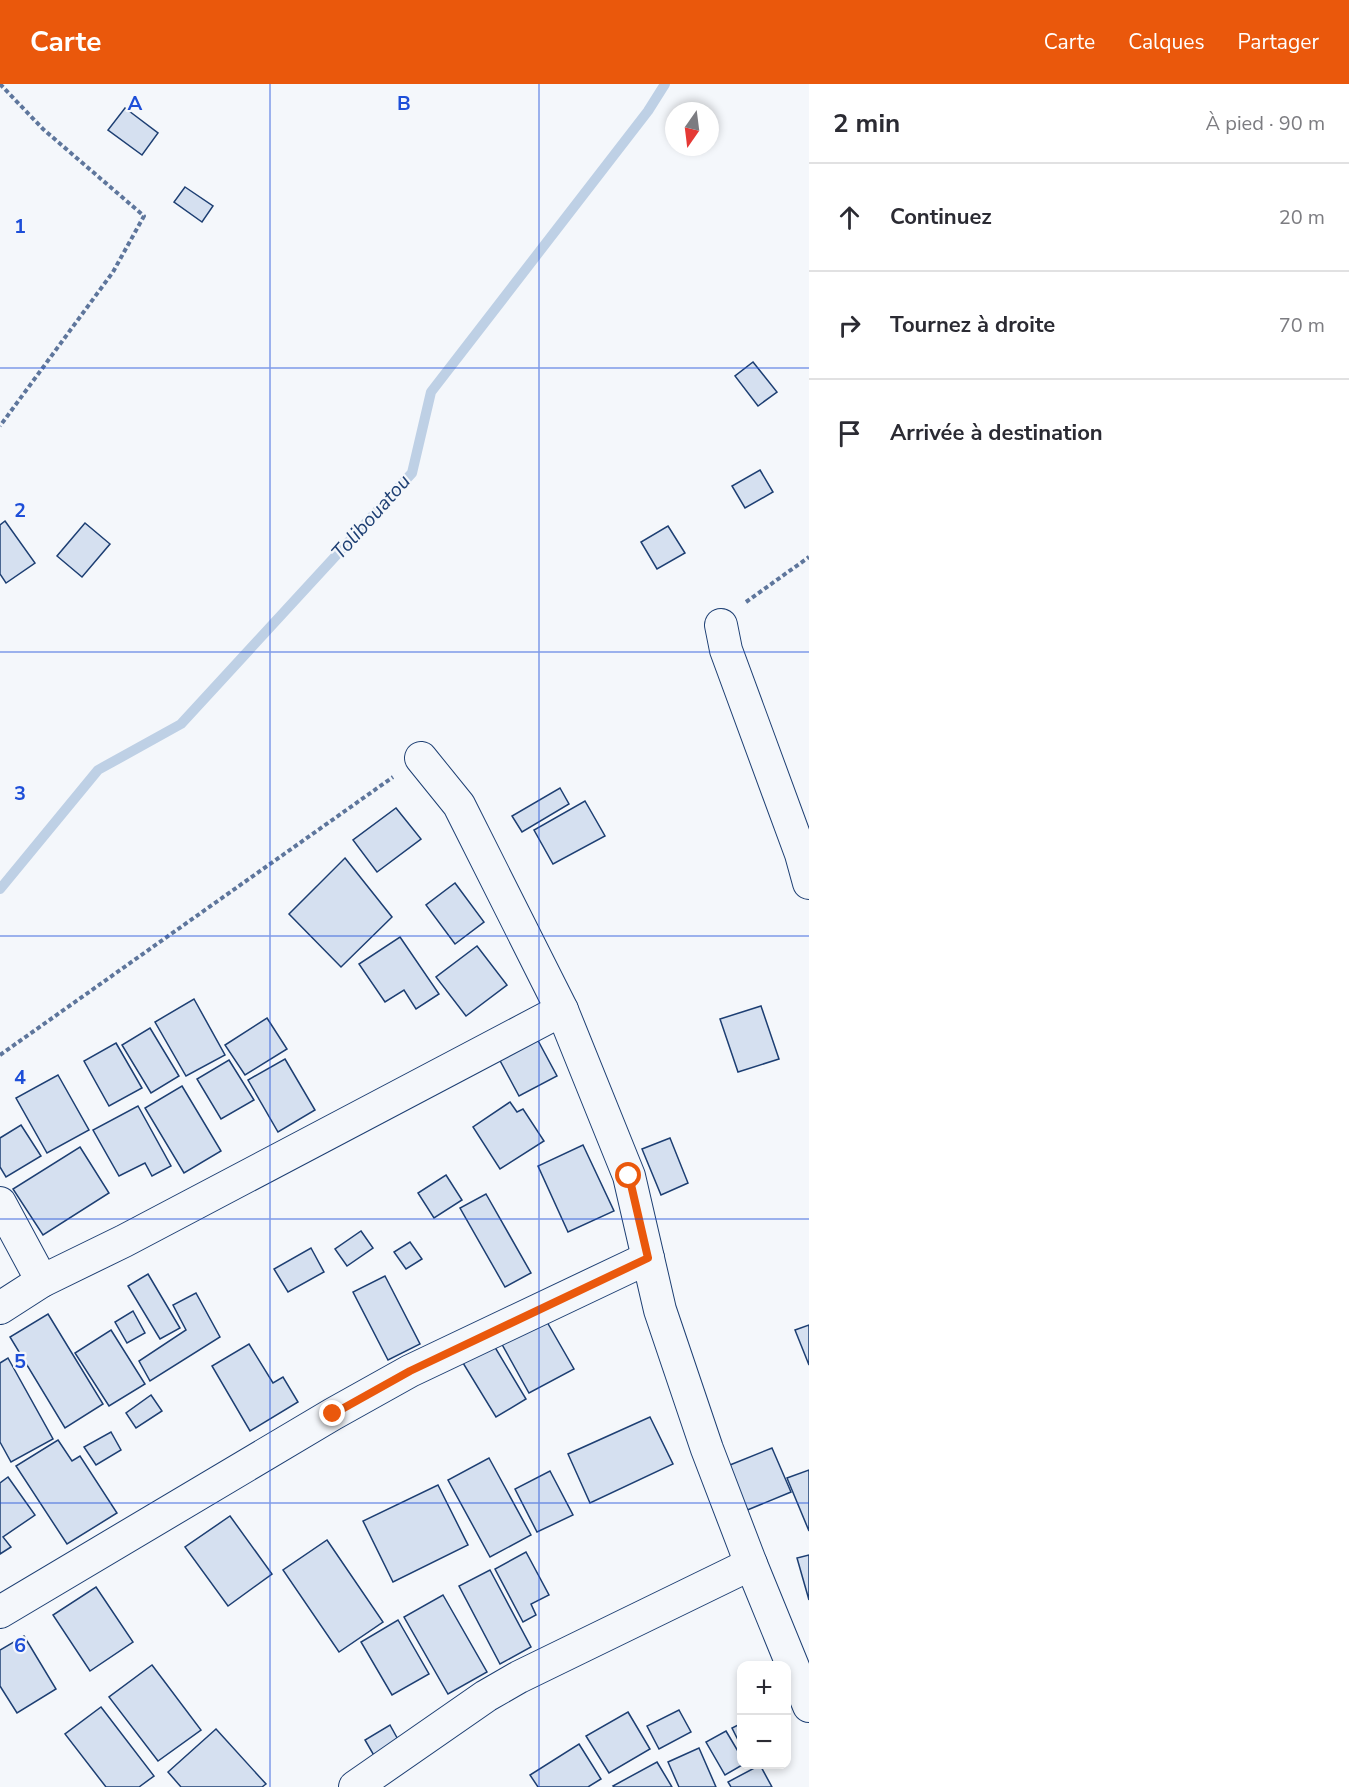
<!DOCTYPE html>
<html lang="fr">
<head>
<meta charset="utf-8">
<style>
	body { margin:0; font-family:"Nunito Sans",sans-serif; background:#f7f7f7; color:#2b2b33 }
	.controls { position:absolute; right:18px; bottom:18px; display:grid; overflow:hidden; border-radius:12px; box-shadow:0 3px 9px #0003 }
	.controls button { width:54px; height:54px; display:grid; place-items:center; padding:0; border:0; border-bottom:2px solid #e1e1e2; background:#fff; color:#2b2b33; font:30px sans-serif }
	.compass { position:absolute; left:665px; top:18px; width:54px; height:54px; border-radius:50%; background:#fff; box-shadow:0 3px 9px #0003; rotate:194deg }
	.stop { position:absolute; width:18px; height:18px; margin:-14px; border:4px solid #ea580c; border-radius:50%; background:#fff }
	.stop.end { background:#ea580c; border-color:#fff; box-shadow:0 2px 6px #0008 }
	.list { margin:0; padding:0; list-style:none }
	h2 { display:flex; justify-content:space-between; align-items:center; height:78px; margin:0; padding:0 24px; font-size:26px }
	h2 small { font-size:20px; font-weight:400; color:#7c7c81 }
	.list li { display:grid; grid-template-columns:39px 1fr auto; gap:18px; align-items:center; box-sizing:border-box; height:108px; padding:0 24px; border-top:2px solid #e1e1e2 }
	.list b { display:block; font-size:22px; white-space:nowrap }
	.list em { font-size:20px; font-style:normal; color:#7c7c81 }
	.icon { flex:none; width:33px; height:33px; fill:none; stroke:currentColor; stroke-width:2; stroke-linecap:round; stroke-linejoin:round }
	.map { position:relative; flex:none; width:809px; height:1703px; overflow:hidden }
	header { display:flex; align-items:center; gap:36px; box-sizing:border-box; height:84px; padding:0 30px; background:#ea580c; color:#fff }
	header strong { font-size:28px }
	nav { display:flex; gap:33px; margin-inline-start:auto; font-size:21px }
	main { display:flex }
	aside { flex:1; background:#fff }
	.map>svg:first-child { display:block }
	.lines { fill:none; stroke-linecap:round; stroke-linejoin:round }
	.stream { stroke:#bed0e5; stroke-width:10 }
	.building { fill:#d5e0f0; stroke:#1d3f73; stroke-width:1.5 }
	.street-casing { stroke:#1d3f73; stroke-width:34 }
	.path { stroke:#5e769c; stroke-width:4; stroke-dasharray:4.5 3; stroke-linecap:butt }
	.street { stroke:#f4f7fb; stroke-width:32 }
	.route { stroke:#ea580c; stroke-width:8 }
	.grid { fill:none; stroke:#1d4ed8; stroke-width:1.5; stroke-opacity:0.55 }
	.labels { text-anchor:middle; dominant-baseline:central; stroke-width:4.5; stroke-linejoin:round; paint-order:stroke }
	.water-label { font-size:20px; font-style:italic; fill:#1d3f73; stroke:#f4f7fb }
	.grid-label { font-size:20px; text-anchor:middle; font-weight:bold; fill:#1d4ed8; stroke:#f4f7fb; stroke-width:4.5; stroke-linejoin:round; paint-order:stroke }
</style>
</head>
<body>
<header>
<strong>Carte</strong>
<nav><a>Carte</a><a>Calques</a><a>Partager</a></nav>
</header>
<main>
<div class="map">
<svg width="809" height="1703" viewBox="0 0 809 1703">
	<rect width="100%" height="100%" fill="#f4f7fb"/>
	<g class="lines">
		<path class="stream" d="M 0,805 L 98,686 L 181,640 L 412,389 L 431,308 L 648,27 L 665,0"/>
	</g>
	<g class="building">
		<path d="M 125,24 L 158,49 L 142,71 L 108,46 Z"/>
		<path d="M 185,103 L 213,122 L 202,138 L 174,118 Z"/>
		<path d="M 753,278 L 777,308 L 758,322 L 735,292 Z"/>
		<path d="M 760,386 L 773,408 L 745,424 L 732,402 Z"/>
		<path d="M 5,437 L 35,479 L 6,499 L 0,490 L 0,441 Z"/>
		<path d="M 85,439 L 110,460 L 82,493 L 57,472 Z"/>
		<path d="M 668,442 L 685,469 L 657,485 L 641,458 Z"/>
		<path d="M 560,704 L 569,720 L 522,748 L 512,732 Z"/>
		<path d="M 585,717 L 605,752 L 553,780 L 534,746 Z"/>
		<path d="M 396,724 L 421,755 L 377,788 L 353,756 Z"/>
		<path d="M 345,774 L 392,833 L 341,883 L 289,830 Z"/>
		<path d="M 455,799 L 484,838 L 455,860 L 426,821 Z"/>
		<path d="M 400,853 L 439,910 L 416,925 L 404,906 L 385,918 L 359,880 Z"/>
		<path d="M 477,862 L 507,901 L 466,932 L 436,893 Z"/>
		<path d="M 194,915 L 225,971 L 186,992 L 155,938 Z"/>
		<path d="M 761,922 L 779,975 L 738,988 L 720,935 Z"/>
		<path d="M 267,934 L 287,965 L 245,991 L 225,961 Z"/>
		<path d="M 150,944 L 179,992 L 151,1009 L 122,961 Z"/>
		<path d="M 535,951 L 557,992 L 519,1012 L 497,971 Z"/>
		<path d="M 116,959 L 142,1004 L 109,1022 L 84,977 Z"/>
		<path d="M 285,975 L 315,1026 L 278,1048 L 248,996 Z"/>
		<path d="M 229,976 L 254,1016 L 221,1035 L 197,995 Z"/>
		<path d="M 58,991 L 89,1046 L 47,1069 L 16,1014 Z"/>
		<path d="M 182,1002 L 221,1067 L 184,1089 L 145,1024 Z"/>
		<path d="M 510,1018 L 517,1028 L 523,1025 L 544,1057 L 500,1085 L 473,1043 Z"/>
		<path d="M 138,1022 L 171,1082 L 152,1092 L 145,1079 L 119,1092 L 93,1046 Z"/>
		<path d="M 21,1041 L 41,1072 L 6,1093 L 0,1083 L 0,1054 Z"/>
		<path d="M 670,1054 L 688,1099 L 661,1111 L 642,1065 Z"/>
		<path d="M 583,1061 L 614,1127 L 568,1148 L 538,1082 Z"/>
		<path d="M 80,1063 L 109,1109 L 43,1151 L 13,1105 Z"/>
		<path d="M 446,1091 L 462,1116 L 434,1134 L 418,1109 Z"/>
		<path d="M 486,1110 L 531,1189 L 505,1203 L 460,1124 Z"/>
		<path d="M 361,1147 L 373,1164 L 347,1182 L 335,1165 Z"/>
		<path d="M 410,1158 L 422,1175 L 406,1185 L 394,1168 Z"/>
		<path d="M 311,1164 L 324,1188 L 288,1208 L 274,1185 Z"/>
		<path d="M 148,1190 L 180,1244 L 160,1255 L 128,1202 Z"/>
		<path d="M 385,1192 L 420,1260 L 388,1276 L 353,1208 Z"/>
		<path d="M 196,1209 L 220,1253 L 150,1297 L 139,1277 L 186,1246 L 173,1221 Z"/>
		<path d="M 133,1227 L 145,1249 L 127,1259 L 115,1238 Z"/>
		<path d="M 48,1230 L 103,1320 L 65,1344 L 10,1253 Z"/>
		<path d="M 543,1231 L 574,1285 L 529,1309 L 499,1255 Z"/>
		<path d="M 809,1241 L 809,1281 L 795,1246 Z"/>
		<path d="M 111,1246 L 145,1300 L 109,1322 L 75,1269 Z"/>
		<path d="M 249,1260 L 273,1299 L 283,1293 L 298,1318 L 250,1347 L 212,1282 Z"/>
		<path d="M 493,1260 L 526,1315 L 496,1333 L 463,1279 Z"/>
		<path d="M 8,1274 L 53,1355 L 11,1378 L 0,1358 L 0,1279 Z"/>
		<path d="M 151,1311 L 162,1327 L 136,1344 L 126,1329 Z"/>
		<path d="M 650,1333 L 673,1380 L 590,1419 L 568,1370 Z"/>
		<path d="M 111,1348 L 121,1366 L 96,1381 L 84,1363 Z"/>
		<path d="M 58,1356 L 72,1377 L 80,1372 L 117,1429 L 67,1460 L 16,1382 Z"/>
		<path d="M 772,1364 L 791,1408 L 745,1427 L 725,1383 Z"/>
		<path d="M 489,1374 L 531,1451 L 490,1473 L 448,1396 Z"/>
		<path d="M 809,1386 L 809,1447 L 787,1394 Z"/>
		<path d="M 550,1387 L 573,1431 L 537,1448 L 515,1405 Z"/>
		<path d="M 8,1393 L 35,1431 L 3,1453 L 11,1463 L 0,1470 L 0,1399 Z"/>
		<path d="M 438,1401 L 468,1461 L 393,1498 L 363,1437 Z"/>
		<path d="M 230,1432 L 272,1490 L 228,1522 L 185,1463 Z"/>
		<path d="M 327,1456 L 383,1538 L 339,1568 L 283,1486 Z"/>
		<path d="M 526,1468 L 549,1511 L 531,1520 L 536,1531 L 523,1538 L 495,1485 Z"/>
		<path d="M 809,1471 L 809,1516 L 797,1474 Z"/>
		<path d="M 490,1486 L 531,1563 L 500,1580 L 459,1502 Z"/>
		<path d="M 96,1503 L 133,1558 L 90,1587 L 53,1531 Z"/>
		<path d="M 443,1511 L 487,1588 L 448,1610 L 404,1533 Z"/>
		<path d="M 398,1536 L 429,1590 L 392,1611 L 361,1558 Z"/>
		<path d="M 24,1552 L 56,1605 L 17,1629 L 0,1602 L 0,1566 Z"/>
		<path d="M 152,1581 L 201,1646 L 158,1677 L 109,1613 Z"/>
		<path d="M 101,1623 L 154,1692 L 139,1703 L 106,1703 L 65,1650 Z"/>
		<path d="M 679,1626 L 691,1648 L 659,1665 L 647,1642 Z"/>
		<path d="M 628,1628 L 650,1665 L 609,1689 L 586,1652 Z"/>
		<path d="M 742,1639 L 742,1664 L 732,1644 Z"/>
		<path d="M 390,1641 L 401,1661 L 376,1675 L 365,1656 Z"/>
		<path d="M 216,1645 L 266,1700 L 262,1703 L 181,1703 L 168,1688 Z"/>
		<path d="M 726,1647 L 742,1674 L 742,1680 L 744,1680 L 725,1691 L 706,1658 Z"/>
		<path d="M 579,1660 L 601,1695 L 588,1703 L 538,1703 L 530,1691 Z"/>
		<path d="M 699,1664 L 716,1703 L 679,1703 L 668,1678 Z"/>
		<path d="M 657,1678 L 672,1703 L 614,1703 L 613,1702 Z"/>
		<path d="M 760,1681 L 772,1703 L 731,1703 L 728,1698 Z"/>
	</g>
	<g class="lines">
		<defs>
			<g id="street">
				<path d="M 721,541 L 726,566 L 801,770 L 809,799"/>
				<path d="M 421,674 L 459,721 L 562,926 L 629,1092 L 660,1226 L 707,1365 L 751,1480 L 809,1622"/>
				<path d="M 0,1119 L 42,1197"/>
				<path d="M 0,1224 L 42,1197 L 124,1157 L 562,926"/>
				<path d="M 0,1528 L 333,1330 L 410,1287 L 648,1174"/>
				<path d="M 355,1703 L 486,1612 L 519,1593 L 751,1480"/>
			</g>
		</defs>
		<use href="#street" class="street-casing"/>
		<g class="path">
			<path d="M 0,0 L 43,45 L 144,132 L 113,188 L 0,342"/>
			<path d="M 746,518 L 809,473"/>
			<path d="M 0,971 L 393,693"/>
		</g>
		<use href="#street" class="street"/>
	</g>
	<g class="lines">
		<path class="route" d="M 333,1330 L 410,1287 L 648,1174 L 629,1092"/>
	</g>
	<path class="grid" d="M 270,0 L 270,1703M 539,0 L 539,1703M 0,284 L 809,284M 0,568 L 809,568M 0,852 L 809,852M 0,1135 L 809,1135M 0,1419 L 809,1419"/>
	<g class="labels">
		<g class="water-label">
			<text transform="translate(371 433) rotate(-48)">Tolibouatou</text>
		</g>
	</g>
	<g class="grid-label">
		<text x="135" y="26">A</text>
		<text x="404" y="26">B</text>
		<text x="20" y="149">1</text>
		<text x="20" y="433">2</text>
		<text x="20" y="716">3</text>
		<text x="20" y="1000">4</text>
		<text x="20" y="1284">5</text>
		<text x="20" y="1568">6</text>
	</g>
</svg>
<div class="controls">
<button>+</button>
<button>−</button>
</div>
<svg class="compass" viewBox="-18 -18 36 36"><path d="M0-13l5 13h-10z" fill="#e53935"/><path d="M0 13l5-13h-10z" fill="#7c7c81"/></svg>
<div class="stop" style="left:629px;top:1092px"></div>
<div class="stop end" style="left:333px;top:1330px"></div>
</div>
<aside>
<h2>2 min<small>À pied · 90 m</small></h2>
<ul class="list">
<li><svg class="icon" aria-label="ahead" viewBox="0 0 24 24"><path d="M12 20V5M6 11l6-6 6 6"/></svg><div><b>Continuez</b></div><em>20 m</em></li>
<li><svg class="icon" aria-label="right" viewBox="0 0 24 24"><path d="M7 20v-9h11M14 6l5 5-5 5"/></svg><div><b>Tournez à droite</b></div><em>70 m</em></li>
<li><svg class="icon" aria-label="arrive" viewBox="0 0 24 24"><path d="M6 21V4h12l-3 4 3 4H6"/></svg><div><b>Arrivée à destination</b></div></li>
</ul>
</aside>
</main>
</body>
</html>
